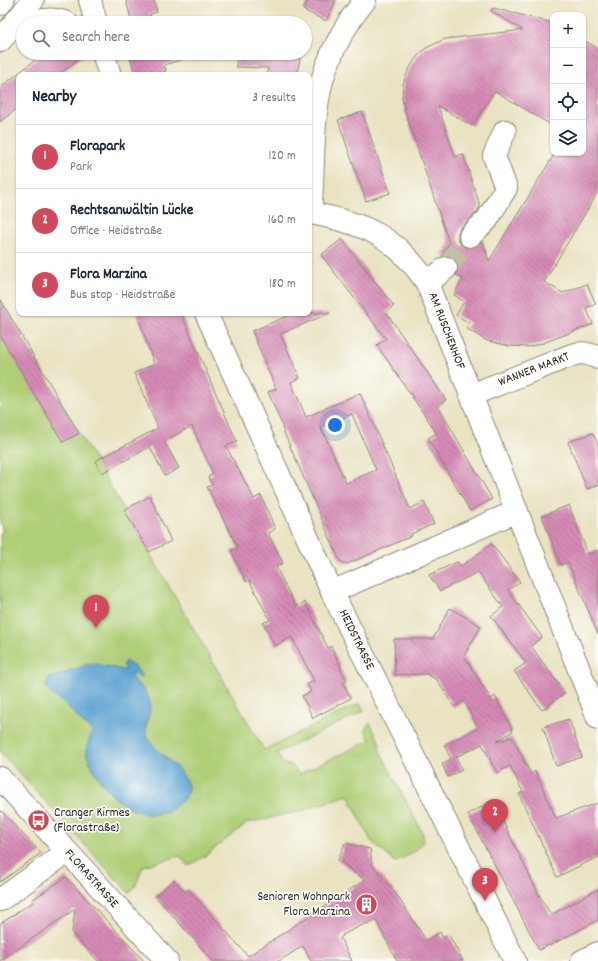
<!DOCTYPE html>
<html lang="en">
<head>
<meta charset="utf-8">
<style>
	body { margin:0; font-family:Dekko,sans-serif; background:#f6f6f7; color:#1f2937 }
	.controls { position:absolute; right:12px; top:12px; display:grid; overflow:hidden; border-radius:8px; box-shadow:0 1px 3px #0004 }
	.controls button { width:36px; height:36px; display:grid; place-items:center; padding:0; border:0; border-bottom:1px solid #e0e1e3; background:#fff; color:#1f2937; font:20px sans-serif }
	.you { position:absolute; left:335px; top:425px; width:14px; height:14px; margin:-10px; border:3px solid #fff; border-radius:50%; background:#1a73e8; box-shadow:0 0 0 6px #1a73e833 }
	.badge { display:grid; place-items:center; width:26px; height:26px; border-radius:50%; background:#d1495b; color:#fff; font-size:13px; font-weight:700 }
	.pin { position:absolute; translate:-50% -33px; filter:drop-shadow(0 1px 2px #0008) }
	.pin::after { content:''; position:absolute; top:21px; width:14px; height:12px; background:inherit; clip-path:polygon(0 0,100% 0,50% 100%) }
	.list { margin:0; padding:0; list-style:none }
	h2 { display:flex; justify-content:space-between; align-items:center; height:52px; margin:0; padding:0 16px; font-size:17px }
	h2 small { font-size:13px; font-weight:400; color:#747a83 }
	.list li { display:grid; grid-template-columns:26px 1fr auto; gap:12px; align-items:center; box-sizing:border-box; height:64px; padding:0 16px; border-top:1px solid #e0e1e3 }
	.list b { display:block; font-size:15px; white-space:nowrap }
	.list p { margin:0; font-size:13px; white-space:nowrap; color:#747a83 }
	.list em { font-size:13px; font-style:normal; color:#747a83 }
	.icon { flex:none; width:22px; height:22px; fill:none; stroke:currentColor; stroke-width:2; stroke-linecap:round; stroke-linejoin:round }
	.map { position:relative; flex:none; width:598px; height:961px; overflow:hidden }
	.search { position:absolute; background:#fff; box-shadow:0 1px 3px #0004; left:16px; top:16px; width:296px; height:44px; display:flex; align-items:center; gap:10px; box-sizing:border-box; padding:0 14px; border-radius:22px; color:#747a83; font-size:15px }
	.panel { position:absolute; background:#fff; box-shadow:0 1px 3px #0004; left:16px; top:72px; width:296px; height:244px; border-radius:8px }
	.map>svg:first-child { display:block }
	.park { fill:#afce76; stroke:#6d7c50 }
	.water { fill:#5ca2d2; stroke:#44667e }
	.building { fill:url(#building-back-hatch); fill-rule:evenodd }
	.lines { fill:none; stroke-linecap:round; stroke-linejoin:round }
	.minor-tunnel { stroke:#c3bea4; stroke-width:22; stroke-dasharray:22 11; stroke-linecap:butt }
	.minor-casing { stroke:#8a8776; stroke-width:24 }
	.minor { stroke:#fff; stroke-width:22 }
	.labels { text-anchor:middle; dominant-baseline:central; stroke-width:3.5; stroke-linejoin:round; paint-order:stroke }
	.street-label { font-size:13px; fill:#2b2b2b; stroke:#fdfcf7 }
	.poi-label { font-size:13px; fill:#2b2b2b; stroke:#fdfcf7; text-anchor:start }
</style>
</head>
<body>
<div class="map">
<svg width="598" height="961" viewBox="0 0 598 961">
	<defs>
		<pattern id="building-back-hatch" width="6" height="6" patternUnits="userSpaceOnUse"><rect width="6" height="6" fill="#d58ab5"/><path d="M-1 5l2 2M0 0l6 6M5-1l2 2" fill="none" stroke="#ad7193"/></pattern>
	</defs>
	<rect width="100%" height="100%" fill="#fdfcf7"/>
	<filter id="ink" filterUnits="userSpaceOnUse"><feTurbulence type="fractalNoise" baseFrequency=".025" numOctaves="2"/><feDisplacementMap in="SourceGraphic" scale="8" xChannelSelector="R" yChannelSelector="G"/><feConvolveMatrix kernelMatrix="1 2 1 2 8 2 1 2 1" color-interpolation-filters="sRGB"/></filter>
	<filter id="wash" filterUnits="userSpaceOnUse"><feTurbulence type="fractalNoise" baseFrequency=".012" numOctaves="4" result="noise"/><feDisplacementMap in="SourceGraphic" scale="16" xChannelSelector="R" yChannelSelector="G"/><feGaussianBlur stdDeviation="0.9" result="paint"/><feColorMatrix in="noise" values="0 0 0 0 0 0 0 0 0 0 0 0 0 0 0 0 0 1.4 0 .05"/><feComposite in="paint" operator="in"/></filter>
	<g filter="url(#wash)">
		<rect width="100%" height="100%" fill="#e9e3c2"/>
		<path class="park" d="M 0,299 L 149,552 L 264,750 L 360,703 L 364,711 L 277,753 L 283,764 L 292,765 L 299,774 L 370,740 C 367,734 362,728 370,723 L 380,743 L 379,749 L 423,834 C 426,849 406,856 395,862 L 371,841 L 348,795 L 301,811 L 247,823 L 205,856 L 188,866 L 180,856 L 143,866 L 135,887 L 129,893 L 0,752 L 0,534 L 3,530 L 0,524 Z"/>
		<path class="water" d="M 125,661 C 132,665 142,671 142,679 L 133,673 L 130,676 C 137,683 146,690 149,699 C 153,709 146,719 146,729 C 146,734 149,739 151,743 C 154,748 158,750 162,754 C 170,761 184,772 187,783 C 190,791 186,797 181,802 C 150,832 111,802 95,772 C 92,767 89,761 87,756 C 86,747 89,740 92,732 L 62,701 L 52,695 L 46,687 L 49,678 L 92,663 L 123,670 L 126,668 L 123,665 Z"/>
		<g id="blocks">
			<g class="building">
				<path d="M 126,0 L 154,0 L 157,12 L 150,14 L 153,23 L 132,23 Z"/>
				<path d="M 308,0 L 336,0 L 326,21 L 303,10 Z"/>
				<path d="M 493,8 L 553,23 L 553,126 L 495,91 L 472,126 L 438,106 L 455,157 L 463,154 L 480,206 L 477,212 L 461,227 L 458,233 L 458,239 L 461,245 L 467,248 L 473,248 L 483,241 L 489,261 L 555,153 L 583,153 L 583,40 L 598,48 L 598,192 L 544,282 L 563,293 L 587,284 L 596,304 L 586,308 L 593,324 L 543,343 L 528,347 L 508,346 L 485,340 L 466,328 L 469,323 L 456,315 L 464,302 L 454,295 L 463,279 L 456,275 L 458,267 L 456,260 L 450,256 L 445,256 L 441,257 L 449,243 L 404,108 L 402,99 L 403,84 L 408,71 L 416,58 L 426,48 L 445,39 L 523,30 L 491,11 Z"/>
				<path d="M 44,53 L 86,53 L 59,75 L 19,75 L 19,107 L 0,122 L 0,88 Z"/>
				<path d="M 129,53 L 190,53 L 191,57 L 164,65 L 166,71 L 163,72 L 164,75 L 135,75 Z"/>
				<path d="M 237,53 L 301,53 L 297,75 L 267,75 L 268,68 L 236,67 Z"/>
				<path d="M 362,112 L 390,193 L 366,201 L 338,120 Z"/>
				<path d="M 342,239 L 394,306 L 386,312 L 446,400 L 438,406 L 492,499 L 470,511 L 428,438 L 437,433 L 377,345 L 386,339 L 321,255 Z"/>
				<path d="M 0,299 L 79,433 L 63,442 L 0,336 Z"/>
				<path d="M 137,313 L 181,313 L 237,442 L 226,446 L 254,499 L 261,495 L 275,529 L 268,533 L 283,563 L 276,567 L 296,607 L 305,602 L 328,648 L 331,646 L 341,667 L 340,668 L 347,681 L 343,683 L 351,698 L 313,718 L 302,696 L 311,692 L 307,684 L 314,681 L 292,637 L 275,646 L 263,623 L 270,620 L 249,580 L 246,582 L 231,551 L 238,548 L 207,487 L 212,485 L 208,477 L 213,474 L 192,426 L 164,441 L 179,468 L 165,476 L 150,447 L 102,473 L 95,461 L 158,428 L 134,373 L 154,364 Z"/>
				<path d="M 295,313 L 330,313 L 280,334 L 300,378 L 291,382 L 306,417 L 360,393 L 410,509 L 424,502 L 434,524 L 411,534 L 412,536 L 347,564 L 340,561 L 282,428 L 283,427 L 268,392 L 276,389 L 252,331 ZM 352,414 L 376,470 L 346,483 L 321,427 Z"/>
				<path d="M 593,433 L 598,445 L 598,485 L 587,489 L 568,442 Z"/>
				<path d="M 150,496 L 171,541 L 149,552 L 124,510 Z"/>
				<path d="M 569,505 L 588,554 L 598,550 L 598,634 L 568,562 L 561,565 L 542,516 Z"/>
				<path d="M 492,544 L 520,582 L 508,590 L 542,637 L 531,646 L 565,693 L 542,710 L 514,671 L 526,663 L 491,616 L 503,607 L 478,572 L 440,591 L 429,575 L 457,562 L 461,566 Z"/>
				<path d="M 450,608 L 481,626 L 464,656 L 491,699 L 495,696 L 513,731 L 496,742 L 512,737 L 531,774 L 535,771 L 556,818 L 598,803 L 598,857 L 557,877 L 519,794 L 523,792 L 510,766 L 497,773 L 482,744 L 456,757 L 462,770 L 448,777 L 442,764 L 451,759 L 444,745 L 478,728 L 464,701 L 454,707 L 437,680 L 427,674 L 395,675 L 394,639 L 433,639 Z"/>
				<path d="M 569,719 L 582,757 L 556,766 L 543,727 Z"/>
				<path d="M 493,801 L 538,893 L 551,915 L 598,889 L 598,920 L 549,946 L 548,945 L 539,950 L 468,814 Z"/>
				<path d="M 0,810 L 41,853 L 0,882 Z"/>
				<path d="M 345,843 L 370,849 L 372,864 L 391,888 L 392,888 L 426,940 L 440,932 L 443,938 L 449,935 L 463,961 L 397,961 L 376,920 L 367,924 L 367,923 L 342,935 L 343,936 L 340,938 L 352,961 L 311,961 L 303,946 L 279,961 L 213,961 L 155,896 L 174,880 L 185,892 L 188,889 L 248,956 L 365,880 L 338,860 Z"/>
				<path d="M 66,877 L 96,909 L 144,961 L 98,961 L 72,933 L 75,909 L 0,961 L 0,924 L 33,902 L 32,900 Z"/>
			</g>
		</g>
	</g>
	<g filter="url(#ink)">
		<use href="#blocks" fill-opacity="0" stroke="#8a8776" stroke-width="1"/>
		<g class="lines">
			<path class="minor-tunnel" d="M 446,268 L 470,236"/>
			<defs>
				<g id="minor">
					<path d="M 90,0 L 96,23"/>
					<path d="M 0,4 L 3,0"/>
					<path d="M 30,23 C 44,19 53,18 67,23"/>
					<path d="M 0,41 L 33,0"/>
					<path d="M 103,53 L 110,75"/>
					<path d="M 310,213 C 364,223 396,236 427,283 L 598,718"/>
					<path d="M 310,213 C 315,167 310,112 326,68 C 335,43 348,21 365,0"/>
					<path d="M 470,236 L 487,220 L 506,188 L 494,156 L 505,131"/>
					<path d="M 427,283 L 446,268"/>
					<path d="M 206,313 L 332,592 L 515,961"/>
					<path d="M 471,395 L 572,355 C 582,352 588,353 598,358"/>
					<path d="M 332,592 L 517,511"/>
					<path d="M 0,778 L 167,961"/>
					<path d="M 0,900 L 67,852"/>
					<path d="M 582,961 L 598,953"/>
				</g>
			</defs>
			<use href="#minor" class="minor-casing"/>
			<use href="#minor" class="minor"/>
		</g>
	</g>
	<defs>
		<symbol id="bus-disc" viewBox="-11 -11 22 22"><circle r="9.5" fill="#d1495b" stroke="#fdfcf7"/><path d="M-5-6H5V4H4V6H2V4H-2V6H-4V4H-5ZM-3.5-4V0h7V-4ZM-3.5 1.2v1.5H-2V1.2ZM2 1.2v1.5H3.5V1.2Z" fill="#fff"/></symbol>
		<symbol id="building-disc" viewBox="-11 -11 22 22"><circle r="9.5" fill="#d1495b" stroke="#fdfcf7"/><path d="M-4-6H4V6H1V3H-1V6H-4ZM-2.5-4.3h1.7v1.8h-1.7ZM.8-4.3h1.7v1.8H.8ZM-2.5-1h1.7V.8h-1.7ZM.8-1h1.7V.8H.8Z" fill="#fff"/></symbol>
	</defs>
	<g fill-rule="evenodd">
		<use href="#bus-disc" x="26" y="808" width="25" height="25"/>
		<use href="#building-disc" x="354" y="892" width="25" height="25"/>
	</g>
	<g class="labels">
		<g class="street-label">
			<text transform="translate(446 331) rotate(69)">AM RUSCHENHOF</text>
			<text transform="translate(534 370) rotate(-21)">WANNER MARKT</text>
			<text transform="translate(356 640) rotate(64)">HEIDSTRASSE</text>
			<text transform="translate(91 879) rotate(48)">FLORASTRASSE</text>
		</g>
		<g class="poi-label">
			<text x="54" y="813">Cranger Kirmes<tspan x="54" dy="15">(Florastraße)</tspan></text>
			<text x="350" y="897" text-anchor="end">Senioren Wohnpark<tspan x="350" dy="15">Flora Marzina</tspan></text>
		</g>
	</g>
</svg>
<div class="controls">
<button>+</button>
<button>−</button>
<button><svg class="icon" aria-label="locate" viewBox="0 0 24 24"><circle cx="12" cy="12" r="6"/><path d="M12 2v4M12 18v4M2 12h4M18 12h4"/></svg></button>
<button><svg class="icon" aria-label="layers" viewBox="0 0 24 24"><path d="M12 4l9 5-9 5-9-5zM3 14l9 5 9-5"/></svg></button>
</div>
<div class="you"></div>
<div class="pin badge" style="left:96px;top:628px">1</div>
<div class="pin badge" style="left:495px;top:832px">2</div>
<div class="pin badge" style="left:485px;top:901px">3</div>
<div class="search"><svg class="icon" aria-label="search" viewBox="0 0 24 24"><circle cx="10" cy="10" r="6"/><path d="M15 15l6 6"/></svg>Search here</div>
<section class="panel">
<h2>Nearby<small>3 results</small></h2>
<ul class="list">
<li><span class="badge">1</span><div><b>Florapark</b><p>Park</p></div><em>120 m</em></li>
<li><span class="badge">2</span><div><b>Rechtsanwältin Lücke</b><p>Office · Heidstraße</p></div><em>160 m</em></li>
<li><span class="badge">3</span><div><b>Flora Marzina</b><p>Bus stop · Heidstraße</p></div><em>180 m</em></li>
</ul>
</section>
</div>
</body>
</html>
